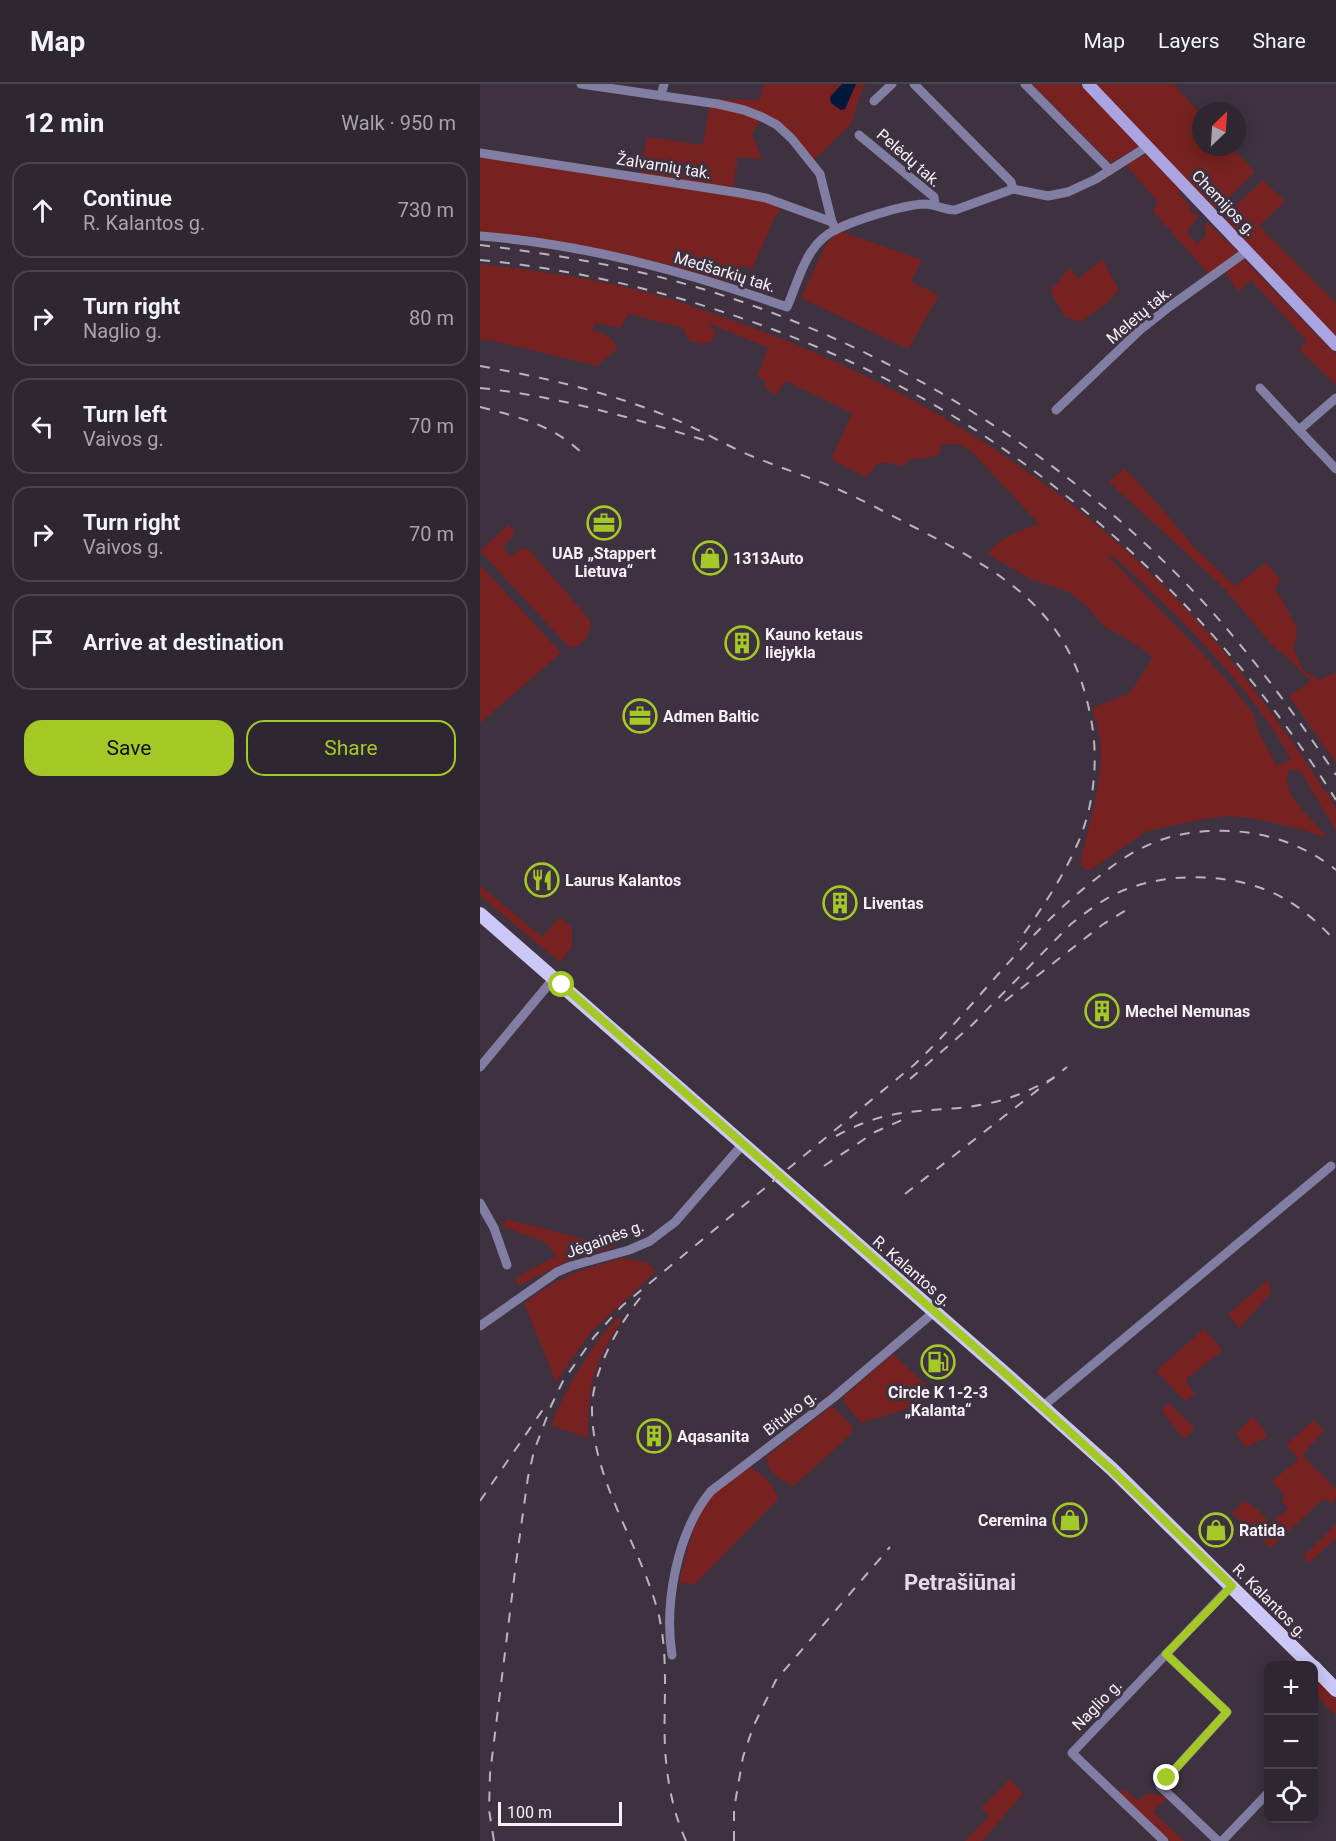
<!DOCTYPE html>
<html lang="en">
<head>
<meta charset="utf-8">
<style>
	body { margin:0; font-family:Roboto,sans-serif; background:#3a323c; color:#f1f3f6 }
	.controls { position:absolute; right:18px; bottom:18px; display:grid; overflow:hidden; border-radius:12px; box-shadow:0 3px 15px #0003 }
	.controls button { width:54px; height:54px; display:grid; place-items:center; padding:0; border:0; border-bottom:2px solid #49434c; background:#2e2630; color:#f1f3f6; font:30px sans-serif }
	.compass { position:absolute; left:712px; top:18px; width:54px; height:54px; border-radius:50%; background:#2e2630; box-shadow:0 3px 15px #0003; rotate:25deg }
	.scale { position:absolute; left:18px; bottom:15px; width:124px; box-sizing:border-box; padding-left:6px; border:3px solid #f7eff9; border-top:0; font-size:16px; line-height:21px; white-space:nowrap; color:#f7eff9; -webkit-text-stroke:4px #3e3240; paint-order:stroke }
	.stop { position:absolute; width:18px; height:18px; margin:-14px; border:4px solid #a4c825; border-radius:50%; background:#fff }
	.stop.end { background:#a4c825; border-color:#fff; box-shadow:0 2px 6px #0008 }
	.list { margin:0; padding:0; list-style:none }
	h2 { display:flex; justify-content:space-between; align-items:center; height:78px; margin:0; padding:0 24px; font-size:26px }
	h2 small { font-size:20px; font-weight:400; color:#a7a5ab }
	.list li { display:grid; grid-template-columns:39px 1fr auto; gap:18px; align-items:center; box-sizing:border-box; height:96px; margin:0 12px 12px; padding:0 12px; border:2px solid #49434c; border-radius:18px }
	.list b { display:block; font-size:22px; white-space:nowrap }
	.list p { margin:0; font-size:20px; white-space:nowrap; color:#a7a5ab }
	.list em { font-size:20px; font-style:normal; color:#a7a5ab }
	.actions { display:flex; gap:12px; padding:18px 24px }
	.actions a { flex:1; padding:14px 0; border:2px solid #a4c825; border-radius:18px; text-align:center; font-size:21px; color:#a4c825 }
	.actions .main { background:#a4c825; color:#111 }
	.icon { flex:none; width:33px; height:33px; fill:none; stroke:currentColor; stroke-width:2; stroke-linecap:round; stroke-linejoin:round }
	.map { position:relative; flex:none; width:856px; height:1757px; overflow:hidden }
	header { display:flex; align-items:center; gap:36px; box-sizing:border-box; height:84px; padding:0 30px; background:#2e2630; border-bottom:2px solid #49434c }
	header strong { font-size:28px }
	nav { display:flex; gap:33px; margin-inline-start:auto; font-size:21px }
	main { display:flex }
	aside { flex:1; background:#2e2630 }
	.map>svg:first-child { display:block }
	.green { fill:#772220; fill-rule:evenodd }
	.water { fill:#00193c }
	.lines { fill:none; stroke-linecap:round; stroke-linejoin:round }
	.street { stroke:#817da3; stroke-width:9 }
	.secondary { stroke:#aaa4e0; stroke-width:12 }
	.primary { stroke:#cbc7f6; stroke-width:14 }
	.rail { stroke:#bcb3be; stroke-width:2; stroke-dasharray:10 10; stroke-linecap:butt }
	.route { stroke:#a4c825; stroke-width:8 }
	.labels { text-anchor:middle; dominant-baseline:central; stroke-width:6; stroke-linejoin:round; paint-order:stroke }
	.street-label { font-size:16px; fill:#f7eff9; stroke:#3e3240 }
	.poi-label { font-size:16px; font-weight:bold; fill:#f7eff9; stroke:#3e3240; text-anchor:start }
	.district-label { font-size:22px; font-weight:bold; fill:#e7d7ea; stroke:#3e3240 }
</style>
</head>
<body>
<header>
<strong>Map</strong>
<nav><a>Map</a><a>Layers</a><a>Share</a></nav>
</header>
<main>
<aside>
<h2>12 min<small>Walk · 950 m</small></h2>
<ul class="list">
<li><svg class="icon" aria-label="ahead" viewBox="0 0 24 24"><path d="M12 20V5M6 11l6-6 6 6"/></svg><div><b>Continue</b><p>R. Kalantos g.</p></div><em>730 m</em></li>
<li><svg class="icon" aria-label="right" viewBox="0 0 24 24"><path d="M7 20v-9h11M14 6l5 5-5 5"/></svg><div><b>Turn right</b><p>Naglio g.</p></div><em>80 m</em></li>
<li><svg class="icon" aria-label="left" viewBox="0 0 24 24"><path d="M17 20v-9H6M10 6l-5 5 5 5"/></svg><div><b>Turn left</b><p>Vaivos g.</p></div><em>70 m</em></li>
<li><svg class="icon" aria-label="right" viewBox="0 0 24 24"><path d="M7 20v-9h11M14 6l5 5-5 5"/></svg><div><b>Turn right</b><p>Vaivos g.</p></div><em>70 m</em></li>
<li><svg class="icon" aria-label="arrive" viewBox="0 0 24 24"><path d="M6 21V4h12l-3 4 3 4H6"/></svg><div><b>Arrive at destination</b></div></li>
</ul>
<div class="actions"><a class="main">Save</a><a>Share</a></div>
</aside>
<div class="map">
<svg width="856" height="1757" viewBox="0 0 856 1757">
	<rect width="100%" height="100%" fill="#3e3240"/>
	<g class="green">
		<path d="M 284,0 L 362,0 L 350,13 L 352,19 L 357,23 L 376,0 L 386,0 L 383,3 L 371,40 L 331,79 L 317,62 L 282,33 L 272,50 L 282,75 L 258,73 L 253,103 L 160,90 L 167,53 L 223,61 L 230,19 L 238,20 L 239,15 L 279,16 Z"/>
		<path d="M 552,0 L 600,0 L 659,62 L 631,79 Z"/>
		<path d="M 615,0 L 693,0 L 721,30 L 721,63 L 752,63 L 775,88 L 738,124 L 732,123 Z"/>
		<path d="M 666,70 L 700,106 L 699,109 L 711,123 L 709,125 L 713,130 L 716,129 L 719,132 L 708,145 L 708,150 L 717,160 L 726,152 L 725,139 L 727,138 L 758,167 L 731,193 L 673,127 L 678,118 L 646,81 Z"/>
		<path d="M 0,74 L 260,109 L 303,122 L 295,133 L 272,185 L 260,181 L 250,199 L 181,179 L 99,161 L 0,148 Z"/>
		<path d="M 783,96 L 805,117 L 779,142 L 856,219 L 856,254 L 745,135 L 746,131 Z"/>
		<path d="M 360,147 L 442,176 L 431,198 L 459,211 L 428,265 L 321,214 L 346,160 Z"/>
		<path d="M 763,174 L 856,271 L 856,301 L 819,265 L 827,257 L 771,196 L 758,208 L 744,187 Z"/>
		<path d="M 622,175 L 639,206 L 629,217 L 601,238 L 585,233 L 570,207 L 590,184 L 598,195 Z"/>
		<path d="M 0,180 C 41,185 82,190 123,198 C 174,208 224,226 273,244 C 474,318 661,447 787,623 C 806,649 825,675 842,703 C 847,709 854,718 856,726 C 856,732 856,741 856,747 L 821,688 L 810,685 C 796,705 832,735 845,750 L 843,753 L 824,746 L 772,734 L 748,732 L 722,735 L 665,748 L 609,787 L 600,781 C 608,739 624,699 620,656 C 619,646 615,634 612,624 L 650,609 L 673,573 L 647,555 L 623,542 L 609,524 L 589,508 L 550,495 L 508,470 C 522,451 538,448 559,440 L 492,368 L 479,360 L 462,360 L 459,370 C 445,377 436,370 422,382 L 409,379 L 397,379 L 386,394 L 351,375 L 372,329 L 306,297 L 296,311 L 285,304 L 285,296 L 277,293 L 288,264 L 228,239 L 236,249 L 231,258 L 218,260 L 208,256 L 203,244 L 149,230 L 140,244 L 116,239 L 112,246 C 124,249 134,253 137,265 L 117,282 L 14,257 L 0,256 ZM 627,471 L 637,475 C 700,535 768,598 811,675 L 797,682 L 778,647 L 773,630 L 755,606 L 723,570 Z"/>
		<path d="M 644,384 L 670,411 L 715,464 L 755,502 L 786,478 L 801,497 L 795,504 L 817,543 L 814,566 L 823,586 L 839,596 L 856,588 L 856,679 L 809,612 L 831,597 L 809,575 L 791,560 L 743,503 L 629,398 Z"/>
		<path d="M 28,441 L 34,447 L 34,451 L 23,463 L 30,472 L 43,464 L 49,466 L 110,536 C 111,551 106,557 94,564 L 88,562 L 0,467 Z"/>
		<path d="M 0,481 L 81,569 L 0,639 Z"/>
		<path d="M 0,801 L 62,853 L 80,833 L 92,844 L 92,863 L 80,878 L 0,812 Z"/>
		<path d="M 27,1135 L 135,1163 L 92,1175 L 38,1202 L 36,1196 L 39,1192 L 76,1172 L 65,1158 L 23,1143 Z"/>
		<path d="M 141,1174 L 166,1178 L 176,1187 L 111,1248 L 76,1298 L 44,1219 L 73,1199 L 99,1187 Z"/>
		<path d="M 788,1196 L 791,1209 L 759,1244 L 748,1230 Z"/>
		<path d="M 137,1233 L 142,1235 C 133,1251 122,1267 116,1285 C 108,1307 108,1331 108,1354 L 71,1341 C 87,1301 109,1266 137,1233 Z"/>
		<path d="M 724,1245 L 743,1266 L 705,1296 L 715,1310 L 705,1317 L 676,1287 Z"/>
		<path d="M 413,1270 L 454,1308 L 433,1323 L 381,1339 L 364,1318 L 363,1313 Z"/>
		<path d="M 689,1319 L 715,1345 L 704,1355 L 681,1326 Z"/>
		<path d="M 352,1322 L 372,1342 L 372,1349 L 314,1402 C 301,1396 288,1389 286,1373 Z"/>
		<path d="M 773,1332 L 788,1352 L 766,1364 L 756,1350 Z"/>
		<path d="M 834,1336 L 844,1347 L 822,1371 L 856,1405 L 856,1414 L 852,1419 L 843,1415 L 791,1464 L 751,1429 L 765,1417 L 778,1426 L 790,1439 L 808,1425 L 801,1415 L 805,1412 L 792,1397 L 819,1375 L 806,1361 Z"/>
		<path d="M 270,1384 C 283,1389 295,1402 298,1415 L 214,1501 L 199,1498 C 207,1470 213,1434 232,1411 C 242,1400 258,1392 270,1384 Z"/>
		<path d="M 856,1440 L 856,1454 L 829,1479 L 823,1473 Z"/>
		<path d="M 835,1594 L 856,1615 L 856,1631 L 834,1610 Z"/>
		<path d="M 530,1695 L 543,1710 L 502,1757 L 485,1757 L 509,1732 L 501,1724 Z"/>
		<path d="M 645,1706 L 658,1717 L 668,1709 L 687,1713 L 673,1728 L 704,1757 L 690,1757 L 637,1708 Z"/>
	</g>
	<path class="water" d="M 362,0 L 376,0 L 365,25 L 361,26 L 351,19 L 350,13 Z"/>
	<g class="lines">
		<g class="street">
			<path d="M 101,0 L 238,20 L 264,26 L 282,33 L 297,41 L 312,55 L 340,90 L 352,138"/>
			<path d="M 434,0 L 531,98 L 533,105"/>
			<path d="M 545,0 L 630,86"/>
			<path d="M 181,12 L 184,0"/>
			<path d="M 394,17 L 412,0"/>
			<path d="M 379,51 L 454,113 L 455,121"/>
			<path d="M 0,69 L 260,109 L 286,114 L 352,138 L 356,146"/>
			<path d="M 0,152 C 105,160 207,188 307,223 C 315,205 320,185 331,168 C 337,159 345,151 355,146 C 375,136 422,121 444,120 C 455,120 464,126 475,126 L 533,105 L 568,112 L 588,108 L 616,95 L 668,62"/>
			<path d="M 780,304 L 819,346"/>
			<path d="M 856,314 L 819,346 L 856,385"/>
			<path d="M 576,326 L 660,246 L 689,223 L 767,167"/>
			<path d="M 0,983 L 74,894"/>
			<path d="M 0,1119 L 14,1144 L 27,1181"/>
			<path d="M 0,1242 L 77,1188 L 91,1182 L 149,1166 L 170,1157 L 195,1138 L 263,1060"/>
			<path d="M 562,1323 L 851,1082"/>
			<path d="M 686,1570 L 747,1628 L 687,1694"/>
			<path d="M 192,1571 C 184,1519 197,1448 231,1407 L 353,1314 L 454,1228"/>
			<path d="M 680,1702 L 738,1757"/>
			<path d="M 684,1757 L 592,1669 L 752,1501"/>
			<path d="M 742,1757 L 788,1709"/>
		</g>
		<path class="secondary" d="M 608,0 L 856,261"/>
		<g class="primary">
			<path d="M 0,830 L 528,1292 L 632,1385 L 832,1582"/>
			<path d="M 834,1583 L 856,1606"/>
		</g>
		<g class="rail">
			<path d="M 0,161 C 73,170 145,182 216,203 C 404,259 581,367 715,509 C 768,566 813,627 856,691"/>
			<path d="M 0,176 C 170,192 361,257 503,351 C 646,446 766,572 856,716"/>
			<path d="M 0,282 C 67,294 132,309 194,335 C 223,347 250,364 279,375 C 302,384 325,392 348,401 C 377,413 405,428 432,442 C 524,489 591,526 611,635 C 619,676 614,723 597,761 C 582,795 560,827 538,858"/>
			<path d="M 0,304 C 77,312 153,334 227,357"/>
			<path d="M 0,323 C 39,333 73,341 103,370"/>
			<path d="M 525,917 L 622,841 L 648,825"/>
			<path d="M 430,995 L 491,942 L 591,840 C 605,829 618,819 633,811 C 684,786 757,787 807,816 C 825,827 842,842 856,858"/>
			<path d="M 356,1052 C 376,1041 399,1032 422,1029 C 449,1025 477,1026 505,1020 C 530,1016 552,1005 574,994"/>
			<path d="M 344,1082 L 395,1048 L 422,1036"/>
			<path d="M 425,1110 L 587,983"/>
			<path d="M 160,1214 C 138,1242 112,1288 112,1325 C 112,1398 162,1463 179,1532 C 189,1576 183,1620 185,1664 C 187,1697 193,1728 206,1757"/>
			<path d="M 0,1417 L 66,1321"/>
			<path d="M 14,1757 L 9,1726 L 10,1690 L 36,1479 L 48,1393 L 54,1367 L 71,1322 L 83,1297 L 114,1253 L 142,1222 L 435,980 C 498,920 547,847 617,794 C 632,782 648,770 666,762 C 693,749 722,746 751,747 C 790,749 826,762 856,786"/>
			<path d="M 254,1757 L 254,1725 L 263,1673 L 273,1643 L 296,1596 L 410,1463"/>
		</g>
	</g>
	<g class="lines">
		<path class="route" d="M 82,901 L 528,1292 L 632,1386 L 752,1502 L 686,1570 L 747,1628 L 687,1694"/>
	</g>
	<defs>
		<symbol id="office-ring" viewBox="-11 -11 22 22"><circle r="9.5" fill="#3e3240" stroke="#a4c825" stroke-width="1.5"/><path d="M-6-3h4V-5.5h4V-3h4V5H-6ZM-1-4.5V-3h2v-1.5ZM-6 0V1H6V0Z" fill="#a4c825"/></symbol>
		<symbol id="shop-ring" viewBox="-11 -11 22 22"><circle r="9.5" fill="#3e3240" stroke="#a4c825" stroke-width="1.5"/><path d="M-5-2.5h2.3a2.7 3.5 0 0 1 5.4 0H5L5.5 6h-11ZM-1.5-2.5h3a1.5 2.3 0 0 0-3 0Z" fill="#a4c825"/></symbol>
		<symbol id="building-ring" viewBox="-11 -11 22 22"><circle r="9.5" fill="#3e3240" stroke="#a4c825" stroke-width="1.5"/><path d="M-4-6H4V6H1V3H-1V6H-4ZM-2.5-4.3h1.7v1.8h-1.7ZM.8-4.3h1.7v1.8H.8ZM-2.5-1h1.7V.8h-1.7ZM.8-1h1.7V.8H.8Z" fill="#a4c825"/></symbol>
		<symbol id="restaurant-ring" viewBox="-11 -11 22 22"><circle r="9.5" fill="#3e3240" stroke="#a4c825" stroke-width="1.5"/><path d="M-5-6h1v4h1v-4h1v4h1v-4h1v5L-1.5 .5V6h-2V.5L-5-1ZM5-6V6H3V1.5H1.5Q1.5-4 5-6Z" fill="#a4c825"/></symbol>
		<symbol id="fuel-ring" viewBox="-11 -11 22 22"><circle r="9.5" fill="#3e3240" stroke="#a4c825" stroke-width="1.5"/><path d="M-5.5-6h7V0h2V4h1.3V-2.5L3-4.5l.8-.8L6-3V5H2.5V1h-1V6h-7ZM-4.2-4.7v3.2H.2V-4.7Z" fill="#a4c825"/></symbol>
	</defs>
	<g fill-rule="evenodd">
		<use href="#office-ring" x="105" y="420" width="38" height="38"/>
		<use href="#shop-ring" x="211" y="455" width="38" height="38"/>
		<use href="#building-ring" x="243" y="540" width="38" height="38"/>
		<use href="#office-ring" x="141" y="613" width="38" height="38"/>
		<use href="#restaurant-ring" x="43" y="777" width="38" height="38"/>
		<use href="#building-ring" x="341" y="800" width="38" height="38"/>
		<use href="#building-ring" x="603" y="908" width="38" height="38"/>
		<use href="#fuel-ring" x="439" y="1259" width="38" height="38"/>
		<use href="#building-ring" x="155" y="1333" width="38" height="38"/>
		<use href="#shop-ring" x="571" y="1417" width="38" height="38"/>
		<use href="#shop-ring" x="717" y="1427" width="38" height="38"/>
	</g>
	<g class="labels">
		<g class="street-label">
			<text transform="translate(429 74) rotate(41)">Pelėdų tak.</text>
			<text transform="translate(184 82) rotate(9)">Žalvarnių tak.</text>
			<text transform="translate(744 119) rotate(46)">Chemijos g.</text>
			<text transform="translate(245 188) rotate(17)">Medšarkių tak.</text>
			<text transform="translate(659 231) rotate(-40)">Meletų tak.</text>
			<text transform="translate(125 1155) rotate(-20)">Jėgainės g.</text>
			<text transform="translate(432 1187) rotate(41)">R. Kalantos g.</text>
			<text transform="translate(310 1329) rotate(-38)">Bituko g.</text>
			<text transform="translate(790 1517) rotate(45)">R. Kalantos g.</text>
			<text transform="translate(617 1621) rotate(-46)">Naglio g.</text>
		</g>
		<g class="poi-label">
			<text x="124" y="469" text-anchor="middle">UAB „Stappert<tspan x="124" dy="18">Lietuva“</tspan></text>
			<text x="253" y="474">1313Auto</text>
			<text x="285" y="550">Kauno ketaus<tspan x="285" dy="18">liejykla</tspan></text>
			<text x="183" y="632">Admen Baltic</text>
			<text x="85" y="796">Laurus Kalantos</text>
			<text x="383" y="819">Liventas</text>
			<text x="645" y="927">Mechel Nemunas</text>
			<text x="458" y="1308" text-anchor="middle">Circle K 1-2-3<tspan x="458" dy="18">„Kalanta“</tspan></text>
			<text x="197" y="1352">Aqasanita</text>
			<text x="567" y="1436" text-anchor="end">Ceremina</text>
			<text x="759" y="1446">Ratida</text>
		</g>
		<g class="district-label">
			<text x="480" y="1498">Petrašiūnai</text>
		</g>
	</g>
</svg>
<div class="controls">
<button>+</button>
<button>−</button>
<button><svg class="icon" aria-label="locate" viewBox="0 0 24 24"><circle cx="12" cy="12" r="6"/><path d="M12 2v4M12 18v4M2 12h4M18 12h4"/></svg></button>
</div>
<svg class="compass" viewBox="-18 -18 36 36"><path d="M0-13l5 13h-10z" fill="#e53935"/><path d="M0 13l5-13h-10z" fill="#a7a5ab"/></svg>
<div class="scale">100 m</div>
<div class="stop" style="left:82px;top:901px"></div>
<div class="stop end" style="left:687px;top:1694px"></div>
</div>
</main>
</body>
</html>
